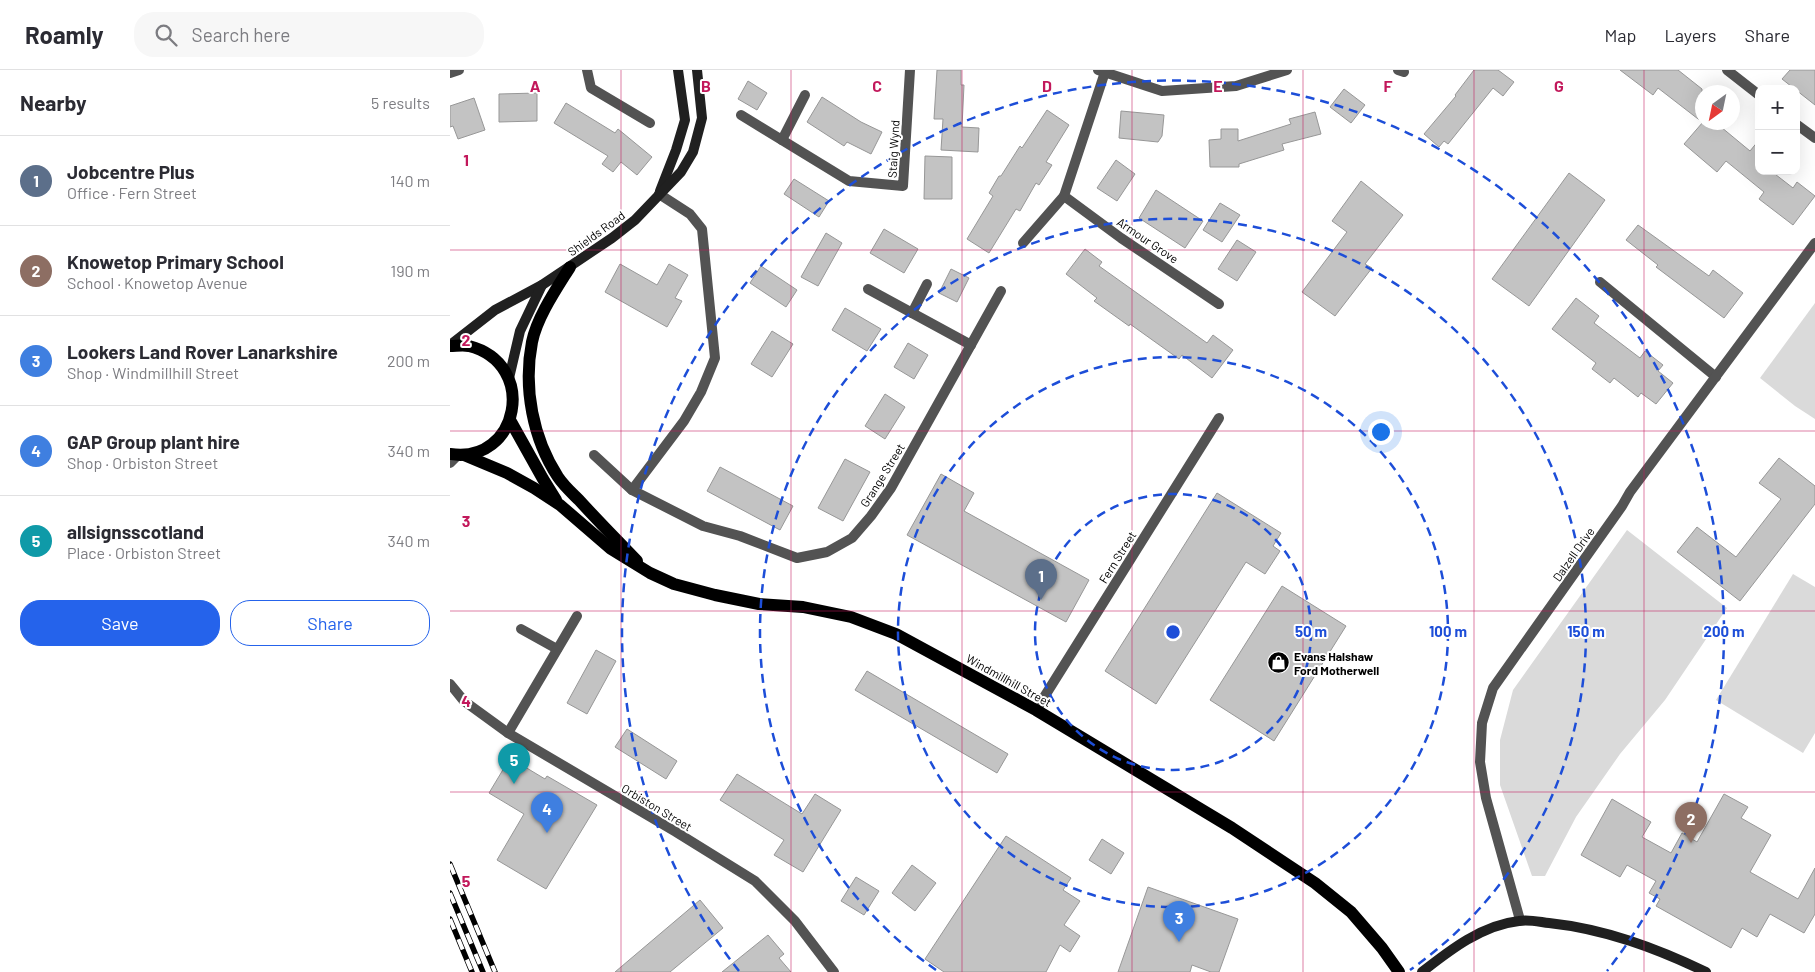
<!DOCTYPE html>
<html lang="en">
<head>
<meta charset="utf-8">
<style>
	body { margin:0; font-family:Barlow,sans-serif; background:#f7f7f7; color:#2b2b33 }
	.controls { position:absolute; right:15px; top:15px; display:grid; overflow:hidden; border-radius:10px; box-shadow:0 5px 20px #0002 }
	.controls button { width:45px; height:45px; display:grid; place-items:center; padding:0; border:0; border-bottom:1px solid #e1e1e2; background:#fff; color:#2b2b33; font:25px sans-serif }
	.compass { position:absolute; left:1245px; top:15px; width:45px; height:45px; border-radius:50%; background:#fff; box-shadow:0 5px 20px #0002; rotate:213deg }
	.you { position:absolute; left:930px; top:361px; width:18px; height:18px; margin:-12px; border:4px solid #fff; border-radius:50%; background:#1a73e8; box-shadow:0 0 0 8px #1a73e833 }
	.badge { display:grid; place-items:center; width:32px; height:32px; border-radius:50%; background:#2563eb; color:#fff; font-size:16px; font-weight:700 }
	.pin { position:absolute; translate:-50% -41px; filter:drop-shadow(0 1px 2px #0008) }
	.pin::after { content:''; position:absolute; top:26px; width:18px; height:15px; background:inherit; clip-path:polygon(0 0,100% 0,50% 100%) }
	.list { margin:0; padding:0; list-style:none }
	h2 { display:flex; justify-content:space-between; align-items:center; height:65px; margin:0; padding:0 20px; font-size:21px }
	h2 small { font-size:16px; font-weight:400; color:#7c7c81 }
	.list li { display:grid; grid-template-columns:32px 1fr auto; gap:15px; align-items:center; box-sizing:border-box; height:90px; padding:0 20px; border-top:1px solid #e1e1e2 }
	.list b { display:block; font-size:19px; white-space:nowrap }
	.list p { margin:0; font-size:16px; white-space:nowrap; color:#7c7c81 }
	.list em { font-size:16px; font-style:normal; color:#7c7c81 }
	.actions { display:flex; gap:10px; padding:15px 20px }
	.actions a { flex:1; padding:11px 0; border:1px solid #2563eb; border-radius:20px; text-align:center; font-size:18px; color:#2563eb }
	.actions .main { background:#2563eb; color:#fff }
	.icon { flex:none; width:28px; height:28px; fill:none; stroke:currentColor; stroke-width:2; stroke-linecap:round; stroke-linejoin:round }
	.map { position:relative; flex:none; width:1365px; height:902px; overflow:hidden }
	header { display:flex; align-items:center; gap:30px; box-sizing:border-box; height:70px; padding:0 25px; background:#fff; border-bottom:1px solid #e1e1e2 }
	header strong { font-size:24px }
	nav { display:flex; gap:28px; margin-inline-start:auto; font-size:18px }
	.search { width:350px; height:45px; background:#f7f7f7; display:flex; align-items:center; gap:12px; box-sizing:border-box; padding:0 18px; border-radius:20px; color:#7c7c81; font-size:19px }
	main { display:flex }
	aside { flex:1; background:#fff }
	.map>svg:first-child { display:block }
	.green { fill:#dadada }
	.building { fill:#c3c3c3; stroke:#979797 }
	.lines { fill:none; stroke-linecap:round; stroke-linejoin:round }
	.street { stroke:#535353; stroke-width:10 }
	.secondary { stroke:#202020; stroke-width:10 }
	.primary { stroke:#000; stroke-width:12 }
	.rail-casing { stroke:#000; stroke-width:5.5 }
	.rail { stroke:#fff; stroke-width:4; stroke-dasharray:11; stroke-linecap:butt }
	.grid { fill:none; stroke:#c2185b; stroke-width:1; stroke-opacity:0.55 }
	.ring { fill:none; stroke:#1d4ed8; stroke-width:2.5; stroke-dasharray:9 6 }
	.labels { text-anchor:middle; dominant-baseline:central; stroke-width:4; stroke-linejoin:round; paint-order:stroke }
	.street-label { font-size:12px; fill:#000; stroke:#fff }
	.poi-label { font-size:12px; font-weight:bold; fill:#000; stroke:#fff; text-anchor:start }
	.grid-label { font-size:16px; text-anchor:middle; font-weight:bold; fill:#c2185b; stroke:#fff; stroke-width:4; stroke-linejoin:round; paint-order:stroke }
	.centre { fill:#1d4ed8; stroke:#fff; stroke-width:2.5 }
	.ring-label { font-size:15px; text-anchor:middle; font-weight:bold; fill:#1d4ed8; stroke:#fff; stroke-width:4; stroke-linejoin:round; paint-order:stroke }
</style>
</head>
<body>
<header>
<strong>Roamly</strong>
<div class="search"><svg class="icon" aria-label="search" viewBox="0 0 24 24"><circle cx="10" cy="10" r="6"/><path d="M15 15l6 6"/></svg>Search here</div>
<nav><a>Map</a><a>Layers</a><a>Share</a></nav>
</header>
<main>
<aside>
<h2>Nearby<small>5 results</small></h2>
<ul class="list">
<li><span class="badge" style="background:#5c6f8a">1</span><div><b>Jobcentre Plus</b><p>Office · Fern Street</p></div><em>140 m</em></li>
<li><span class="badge" style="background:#8d6e63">2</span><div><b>Knowetop Primary School</b><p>School · Knowetop Avenue</p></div><em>190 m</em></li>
<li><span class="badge" style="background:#3f7fe0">3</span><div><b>Lookers Land Rover Lanarkshire</b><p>Shop · Windmillhill Street</p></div><em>200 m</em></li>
<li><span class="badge" style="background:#3f7fe0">4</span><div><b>GAP Group plant hire</b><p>Shop · Orbiston Street</p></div><em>340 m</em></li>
<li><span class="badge" style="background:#0f9aa8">5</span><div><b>allsignsscotland</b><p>Place · Orbiston Street</p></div><em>340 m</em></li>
</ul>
<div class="actions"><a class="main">Save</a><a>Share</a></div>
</aside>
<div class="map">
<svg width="1365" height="902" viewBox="0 0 1365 902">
	<rect width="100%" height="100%" fill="#fff"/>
	<g class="green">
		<path d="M 1365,233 L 1365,349 L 1345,336 L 1310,308 Z"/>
		<path d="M 1177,460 L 1277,538 L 1215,630 L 1170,684 L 1126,747 L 1095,806 L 1082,806 L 1050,715 L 1050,670 L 1063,620 Z"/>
		<path d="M 1343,504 L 1365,517 L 1365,663 L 1353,683 L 1266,630 Z"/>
	</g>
	<g class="building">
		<path d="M 487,0 L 511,0 L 511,15 L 514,15 L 512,57 L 529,58 L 528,82 L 491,80 L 493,49 L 484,49 Z"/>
		<path d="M 1024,0 L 1048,0 L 1064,12 L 1053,26 L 1043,18 L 998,74 L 994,71 L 989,77 L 974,64 L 1006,26 L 1005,25 Z"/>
		<path d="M 1170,0 L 1228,0 L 1252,19 L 1252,52 L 1208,18 L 1203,25 Z"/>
		<path d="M 1340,0 L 1365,0 L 1365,35 L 1332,9 Z"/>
		<path d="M 298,11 L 317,23 L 307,40 L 288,29 Z"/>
		<path d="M 894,19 L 915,35 L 901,53 L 880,37 Z"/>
		<path d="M 87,23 L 87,51 L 49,52 L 49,24 Z"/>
		<path d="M 372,27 L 411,52 L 432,62 L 421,84 L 397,72 L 394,76 L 357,52 Z"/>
		<path d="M 24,28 L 35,60 L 8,69 L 3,56 L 0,57 L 0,36 Z"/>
		<path d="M 116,33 L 165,63 L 168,59 L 202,87 L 187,105 L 171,92 L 163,102 L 152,94 L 158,86 L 104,53 Z"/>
		<path d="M 597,40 L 619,55 L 596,92 L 602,95 L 589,115 L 586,113 L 570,141 L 566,139 L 539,183 L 517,169 L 543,126 L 539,123 L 549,106 L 551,106 L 570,76 L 572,78 Z"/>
		<path d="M 671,41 L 714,45 L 712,66 L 708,72 L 669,68 Z"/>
		<path d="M 865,42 L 871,64 L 832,74 L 834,80 L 789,94 L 789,97 L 760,97 L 759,70 L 771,69 L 771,59 L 788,59 L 788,71 L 841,54 L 839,49 Z"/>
		<path d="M 1253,52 L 1265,52 L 1300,81 L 1309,70 L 1309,101 L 1321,101 L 1343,118 L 1347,112 L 1365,126 L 1343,155 L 1309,129 L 1314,122 L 1276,91 L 1267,102 L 1234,74 Z"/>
		<path d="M 475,86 L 502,87 L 502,129 L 474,129 Z"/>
		<path d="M 666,90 L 685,104 L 667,131 L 647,118 Z"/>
		<path d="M 1119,103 L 1155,130 L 1079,236 L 1042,209 Z"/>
		<path d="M 344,109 L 379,131 L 369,147 L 334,124 Z"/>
		<path d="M 911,111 L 953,145 L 915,194 L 922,198 L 885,246 L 852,222 L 897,162 L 882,151 Z"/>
		<path d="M 706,120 L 753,151 L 735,178 L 689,148 Z"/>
		<path d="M 770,133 L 790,145 L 772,172 L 753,160 Z"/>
		<path d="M 1188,155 L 1259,206 L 1263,200 L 1293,223 L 1274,248 L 1206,197 L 1208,195 L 1176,170 Z"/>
		<path d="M 434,159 L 468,179 L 454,203 L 420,183 Z"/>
		<path d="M 376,163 L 392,173 L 368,216 L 351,207 Z"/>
		<path d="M 787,170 L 806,182 L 787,211 L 768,199 Z"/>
		<path d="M 635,179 L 652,192 L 649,196 L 757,273 L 763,265 L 783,280 L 762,308 L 732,285 L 729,289 L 680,254 L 679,256 L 644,231 L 647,228 L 616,204 Z"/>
		<path d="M 170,194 L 207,215 L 219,194 L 238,205 L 225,228 L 232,231 L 217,257 L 155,222 Z"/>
		<path d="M 311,196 L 347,220 L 336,237 L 300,213 Z"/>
		<path d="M 501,199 L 519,208 L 507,232 L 489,223 Z"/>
		<path d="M 1126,228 L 1149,246 L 1144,253 L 1190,288 L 1195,281 L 1213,295 L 1208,301 L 1223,313 L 1206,334 L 1191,323 L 1188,327 L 1164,308 L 1160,313 L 1142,299 L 1146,293 L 1102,259 Z"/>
		<path d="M 395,238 L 431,259 L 417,281 L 382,260 Z"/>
		<path d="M 322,261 L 343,274 L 322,307 L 301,294 Z"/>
		<path d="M 458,273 L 478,285 L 464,309 L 444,297 Z"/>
		<path d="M 435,324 L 455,337 L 435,369 L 415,356 Z"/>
		<path d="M 1329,388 L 1365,416 L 1365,434 L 1290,531 L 1227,482 L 1247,457 L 1286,487 L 1331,429 L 1309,413 Z"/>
		<path d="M 395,389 L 420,402 L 393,451 L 368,438 Z"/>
		<path d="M 270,397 L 343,436 L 330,460 L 257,421 Z"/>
		<path d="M 491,404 L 524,423 L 514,441 L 639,510 L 616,552 L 457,465 Z"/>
		<path d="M 767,423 L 831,463 L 823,476 L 830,481 L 815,504 L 796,492 L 706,634 L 655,601 Z"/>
		<path d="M 832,516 L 896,556 L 824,671 L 760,630 Z"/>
		<path d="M 146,580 L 166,591 L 137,644 L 117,633 Z"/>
		<path d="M 417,601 L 558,684 L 547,703 L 405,620 Z"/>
		<path d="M 177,659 L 227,691 L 216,709 L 165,677 Z"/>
		<path d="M 60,688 L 95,709 L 97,706 L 147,735 L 96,819 L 47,790 L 74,744 L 39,723 Z"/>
		<path d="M 287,704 L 352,744 L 365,724 L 391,740 L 353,802 L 324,785 L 334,770 L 270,730 Z"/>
		<path d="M 1274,724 L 1298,737 L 1291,748 L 1321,765 L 1300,802 L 1348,829 L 1365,798 L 1365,844 L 1354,863 L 1320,844 L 1307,867 L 1292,858 L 1281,878 L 1206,836 L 1210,829 L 1199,823 L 1206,811 L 1177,795 L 1170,807 L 1131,785 L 1162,729 L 1201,752 L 1192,767 L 1221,783 L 1232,763 L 1247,772 Z"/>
		<path d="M 556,766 L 621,808 L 613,820 L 630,831 L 614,855 L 630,866 L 620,882 L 610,875 L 596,902 L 494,902 L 475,889 Z"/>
		<path d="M 652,769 L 674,783 L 661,804 L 639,790 Z"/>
		<path d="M 462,795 L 486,813 L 465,841 L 442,823 Z"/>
		<path d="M 406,807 L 429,821 L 414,845 L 391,831 Z"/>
		<path d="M 698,817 L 788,849 L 769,902 L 761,902 L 742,895 L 740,902 L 668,902 Z"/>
		<path d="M 250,830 L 273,858 L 220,902 L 165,902 Z"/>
		<path d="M 318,865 L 334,884 L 329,888 L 341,902 L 272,902 Z"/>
	</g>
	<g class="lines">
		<g class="street">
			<path d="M 137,0 L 141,18 L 200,53"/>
			<path d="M 648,0 L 712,21 L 786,16 L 837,0"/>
			<path d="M 948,0 L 954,2"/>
			<path d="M 1277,0 L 1309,25"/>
			<path d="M 655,2 L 614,126 L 671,168 L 769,234"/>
			<path d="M 0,3 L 9,0"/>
			<path d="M 291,45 L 399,111 L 453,116 L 460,0"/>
			<path d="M 1346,54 L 1365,68"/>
			<path d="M 332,70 L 355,25"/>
			<path d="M 573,173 L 614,126"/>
			<path d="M 1150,212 L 1266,307"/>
			<path d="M 418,219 L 521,275"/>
			<path d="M 462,243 L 477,214"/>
			<path d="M 144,385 L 182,420 L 253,456 L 290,466 L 347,488 L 377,482 L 402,468 L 421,446 L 441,418 L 551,221"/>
			<path d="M 0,393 L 8,385"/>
			<path d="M 182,420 L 234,351 L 251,322 L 265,288 L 252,159 L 240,144 L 209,124"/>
			<path d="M 71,559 L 107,579"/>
			<path d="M 0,614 L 14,631 L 58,663 L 226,762 L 305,811 L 345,851 L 384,902"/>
			<path d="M 586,640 L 769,348"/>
			<path d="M 58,663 L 127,546"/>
			<path d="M 1070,850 L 1036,728 L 1030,692 L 1032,653 L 1043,618 L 1172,436 L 1180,422 L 1365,173"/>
		</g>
		<g class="secondary">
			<path d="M 210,121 L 226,80 L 235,50 L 228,0"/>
			<path d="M 0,275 L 45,240 L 92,215 L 162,168 L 185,150 L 231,102 L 243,82 L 252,48 L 247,0"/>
			<path d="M 59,308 L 70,261 L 92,215"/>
			<path d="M 972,902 C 1000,880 1032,855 1069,851 C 1078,849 1090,852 1099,853 C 1155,859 1206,878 1256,902"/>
		</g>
		<g class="primary">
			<path d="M 120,197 C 107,218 87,247 82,272 C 73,318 83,369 108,407 C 114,416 122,423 129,430 C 148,451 168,471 187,491"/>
			<path d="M 0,276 C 6,276 13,275 19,276 C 89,294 69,395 0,384"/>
			<path d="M 60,350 L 93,409 L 106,430"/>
			<path d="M 14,385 L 57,403 L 84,418 L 110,435 L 161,479 L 200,503 L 224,514 L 265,525 L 309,534 L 353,537 L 401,547 L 446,564 L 586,640 L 782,758 L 865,813 L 901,842 L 932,878 L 949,902"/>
		</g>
		<defs>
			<g id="rail">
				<path d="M 0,794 L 45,902"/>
				<path d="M 0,823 L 33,902"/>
				<path d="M 0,849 L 22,902"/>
			</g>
		</defs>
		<use href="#rail" class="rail-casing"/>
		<use href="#rail" class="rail"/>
	</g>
	<path class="grid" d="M 171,0 L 171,902M 341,0 L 341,902M 512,0 L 512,902M 682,0 L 682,902M 853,0 L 853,902M 1024,0 L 1024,902M 1194,0 L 1194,902M 0,180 L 1365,180M 0,361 L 1365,361M 0,541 L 1365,541M 0,722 L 1365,722"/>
	<g class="ring">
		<circle cx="723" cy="562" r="138"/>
		<circle cx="723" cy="562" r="275"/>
		<path d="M486 900A413 413 0 1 1 960 900"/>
		<path d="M289 901A551 551 0 1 1 1157 901"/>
	</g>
	<defs>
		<symbol id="shop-disc" viewBox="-11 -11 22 22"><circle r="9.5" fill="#000" stroke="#fff"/><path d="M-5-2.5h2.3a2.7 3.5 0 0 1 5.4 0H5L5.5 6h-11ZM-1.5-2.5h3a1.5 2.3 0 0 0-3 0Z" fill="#fff"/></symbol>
	</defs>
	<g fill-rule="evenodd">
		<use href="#shop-disc" x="816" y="580" width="25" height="25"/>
	</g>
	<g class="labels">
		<g class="street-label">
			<text transform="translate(443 79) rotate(-87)">Staig Wynd</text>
			<text transform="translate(146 163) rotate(-36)">Shields Road</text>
			<text transform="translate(698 170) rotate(34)">Armour Grove</text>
			<text transform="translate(432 405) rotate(-58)">Grange Street</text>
			<text transform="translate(1123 484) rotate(-55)">Dalzell Drive</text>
			<text transform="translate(667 487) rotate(-58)">Fern Street</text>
			<text transform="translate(559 610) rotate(29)">Windmillhill Street</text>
			<text transform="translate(207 737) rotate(31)">Orbiston Street</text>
		</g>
		<g class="poi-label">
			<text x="844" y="586">Evans Halshaw<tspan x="844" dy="14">Ford Motherwell</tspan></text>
		</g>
	</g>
	<g class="grid-label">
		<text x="85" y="22">A</text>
		<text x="256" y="22">B</text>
		<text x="427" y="22">C</text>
		<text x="597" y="22">D</text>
		<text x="768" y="22">E</text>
		<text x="938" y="22">F</text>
		<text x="1109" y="22">G</text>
		<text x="16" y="96">1</text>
		<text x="16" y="276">2</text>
		<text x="16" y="457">3</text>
		<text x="16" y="637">4</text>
		<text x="16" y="817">5</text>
	</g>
	<circle cx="723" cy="562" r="8" class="centre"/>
	<g class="ring-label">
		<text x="861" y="567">50 m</text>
		<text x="998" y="567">100 m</text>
		<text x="1136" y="567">150 m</text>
		<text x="1274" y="567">200 m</text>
	</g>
</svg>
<div class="controls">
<button>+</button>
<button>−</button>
</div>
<svg class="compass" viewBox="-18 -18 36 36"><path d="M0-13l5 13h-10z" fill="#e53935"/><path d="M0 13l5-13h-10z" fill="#7c7c81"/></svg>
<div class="you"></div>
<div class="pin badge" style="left:591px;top:530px;background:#5c6f8a">1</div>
<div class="pin badge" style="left:1241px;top:773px;background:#8d6e63">2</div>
<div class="pin badge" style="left:729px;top:872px;background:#3f7fe0">3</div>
<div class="pin badge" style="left:97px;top:763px;background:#3f7fe0">4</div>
<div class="pin badge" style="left:64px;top:714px;background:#0f9aa8">5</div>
</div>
</main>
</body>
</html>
